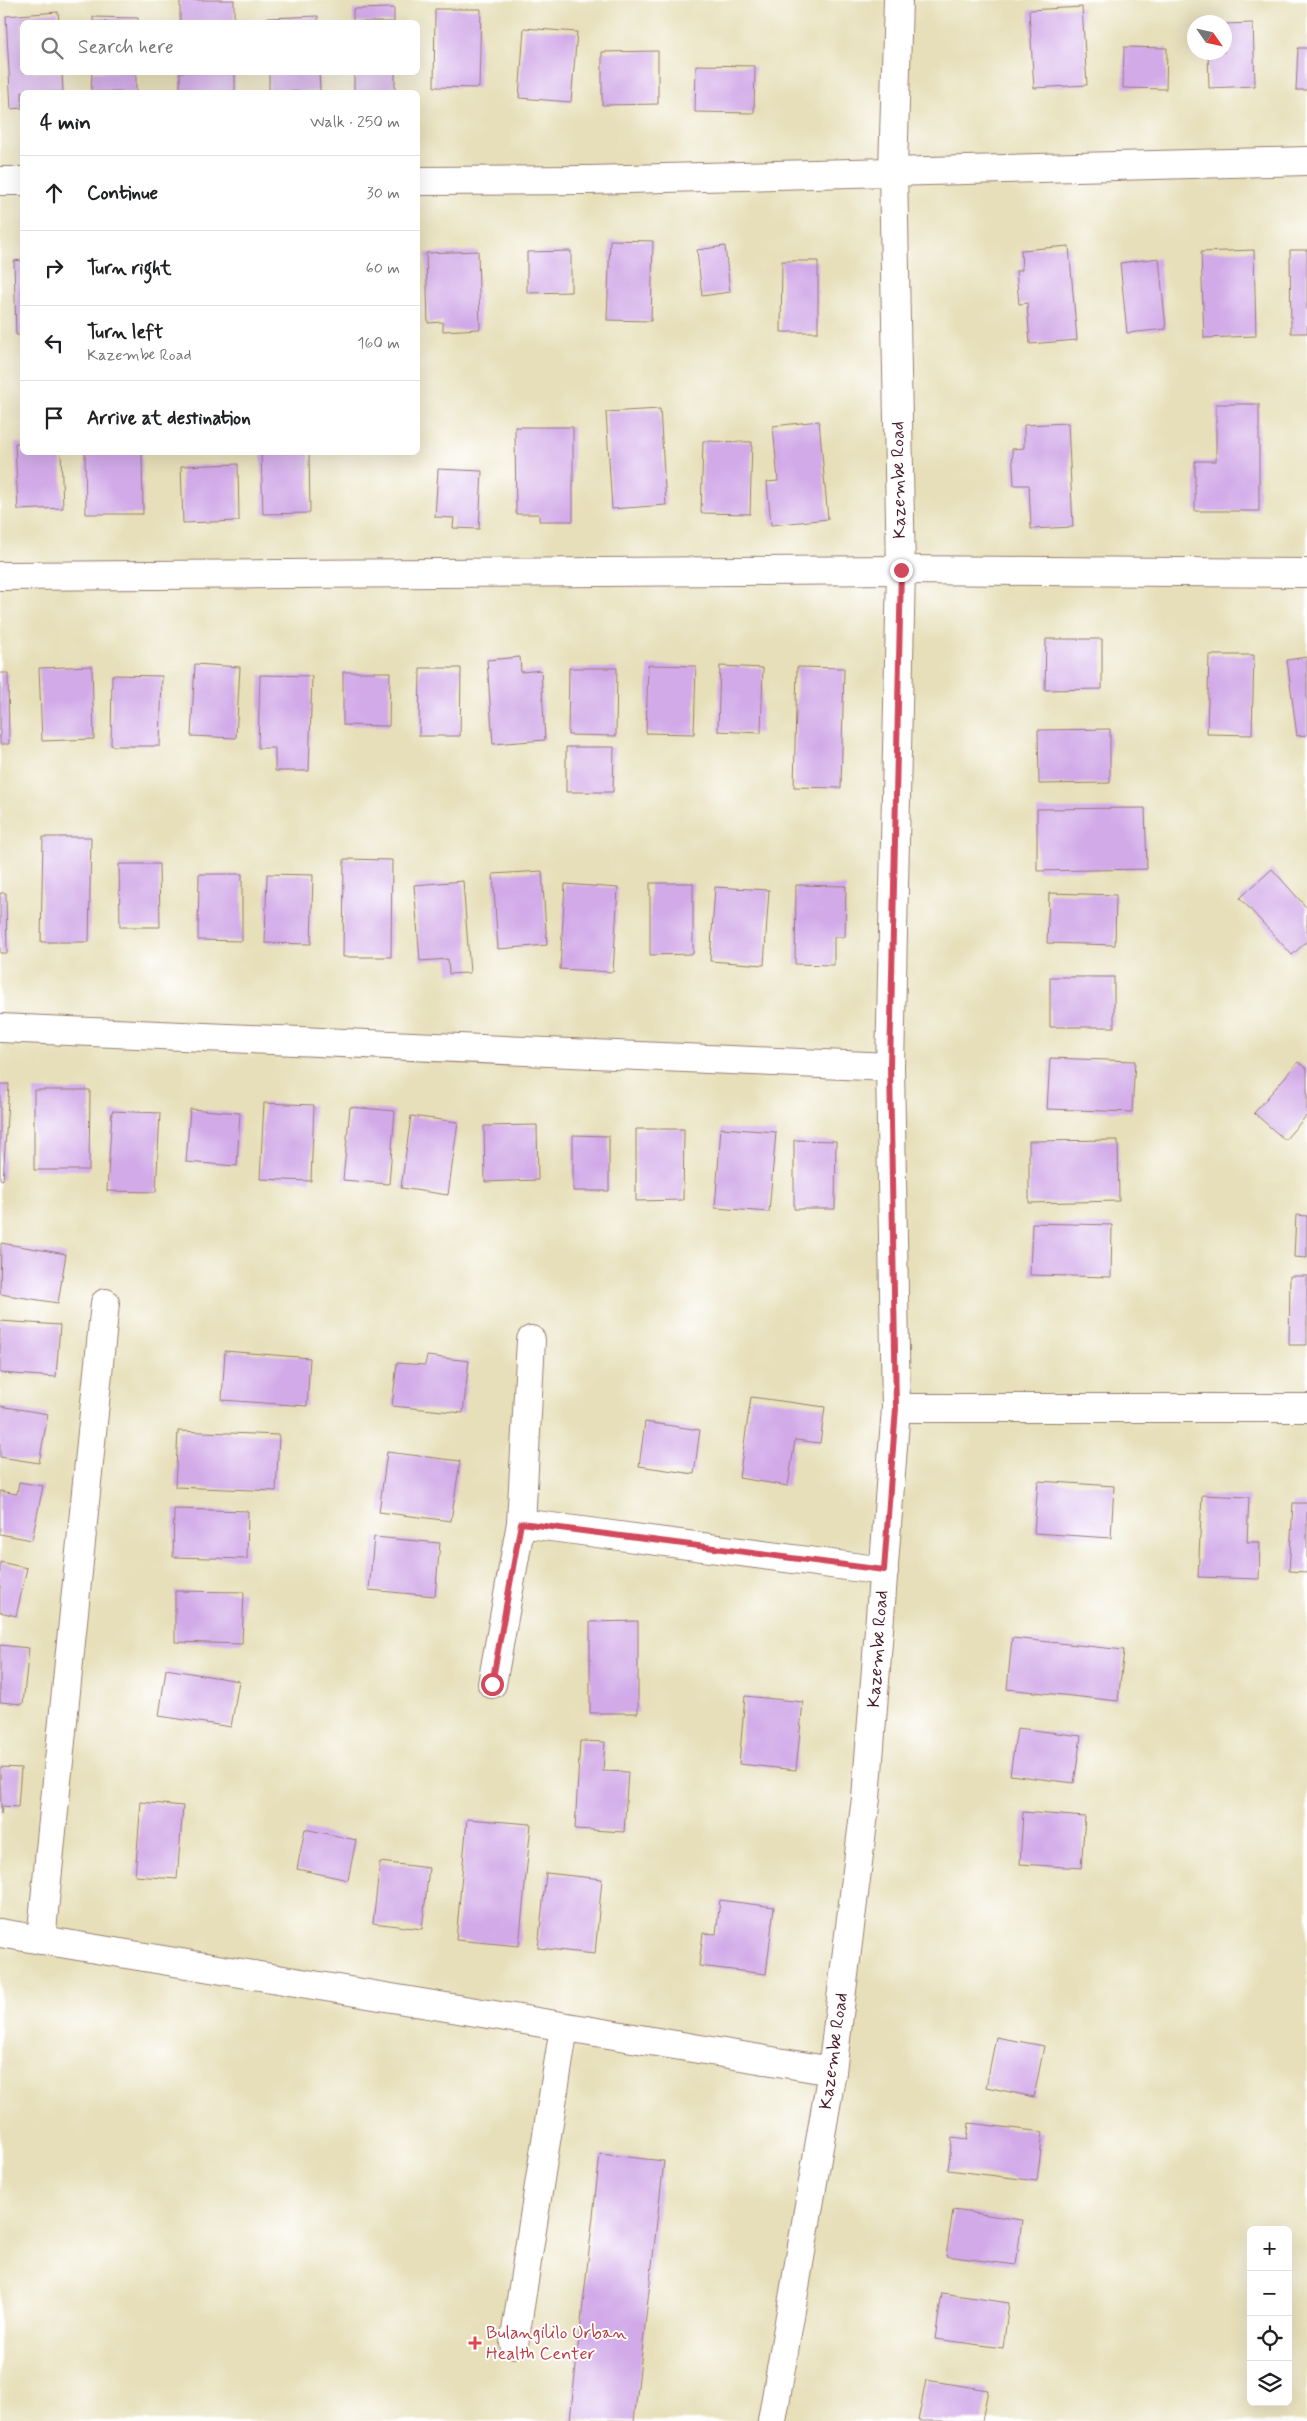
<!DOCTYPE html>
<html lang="en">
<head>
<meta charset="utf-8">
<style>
	body { margin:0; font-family:Mynerve,sans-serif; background:#f6f6f6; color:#202124 }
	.controls { position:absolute; right:15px; bottom:15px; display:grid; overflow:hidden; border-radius:8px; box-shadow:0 5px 20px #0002 }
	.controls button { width:45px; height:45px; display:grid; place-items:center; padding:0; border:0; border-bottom:1px solid #e0e0e0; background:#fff; color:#202124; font:25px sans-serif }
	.compass { position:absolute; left:1187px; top:15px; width:45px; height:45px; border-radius:50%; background:#fff; box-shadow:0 5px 20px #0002; rotate:124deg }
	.stop { position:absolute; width:15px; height:15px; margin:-11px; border:4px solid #d1495b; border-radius:50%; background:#fff }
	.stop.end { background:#d1495b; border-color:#fff; box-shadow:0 1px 5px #0008 }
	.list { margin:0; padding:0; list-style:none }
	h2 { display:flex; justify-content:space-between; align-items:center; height:65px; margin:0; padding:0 20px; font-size:21px }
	h2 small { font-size:16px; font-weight:400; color:#757577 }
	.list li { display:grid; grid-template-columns:32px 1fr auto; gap:15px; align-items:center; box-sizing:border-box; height:75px; padding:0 20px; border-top:1px solid #e0e0e0 }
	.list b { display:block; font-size:19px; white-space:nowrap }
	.list p { margin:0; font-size:16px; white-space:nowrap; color:#757577 }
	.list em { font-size:16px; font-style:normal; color:#757577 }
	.icon { flex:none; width:28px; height:28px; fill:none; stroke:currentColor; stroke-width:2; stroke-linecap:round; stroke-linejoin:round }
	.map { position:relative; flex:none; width:1307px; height:2421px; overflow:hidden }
	.search { position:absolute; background:#fff; box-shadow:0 5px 20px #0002; left:20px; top:20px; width:400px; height:55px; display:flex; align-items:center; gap:12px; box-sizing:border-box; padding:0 18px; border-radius:8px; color:#757577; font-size:19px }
	.panel { position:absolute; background:#fff; box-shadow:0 5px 20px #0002; left:20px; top:90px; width:400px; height:365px; border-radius:8px }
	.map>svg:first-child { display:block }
	.building { fill:#d2aae8 }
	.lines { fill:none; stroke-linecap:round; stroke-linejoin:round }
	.minor-casing { stroke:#987f72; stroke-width:30 }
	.major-casing { stroke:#987f72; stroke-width:30 }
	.minor { stroke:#fff; stroke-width:28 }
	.major { stroke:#fff; stroke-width:28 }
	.route { stroke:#d1495b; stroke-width:6 }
	.health-dot { fill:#e0444e; stroke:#fff; stroke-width:2 }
	.labels { text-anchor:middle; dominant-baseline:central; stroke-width:4; stroke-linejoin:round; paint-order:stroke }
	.street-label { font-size:18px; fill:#4a1f2b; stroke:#fff }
	.health-label { font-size:18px; fill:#be3a42; stroke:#fff; text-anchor:start }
</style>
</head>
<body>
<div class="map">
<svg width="1307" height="2421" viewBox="0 0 1307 2421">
	<rect width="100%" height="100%" fill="#fff"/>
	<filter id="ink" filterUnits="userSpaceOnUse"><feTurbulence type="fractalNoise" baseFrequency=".02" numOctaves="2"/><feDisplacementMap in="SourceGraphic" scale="10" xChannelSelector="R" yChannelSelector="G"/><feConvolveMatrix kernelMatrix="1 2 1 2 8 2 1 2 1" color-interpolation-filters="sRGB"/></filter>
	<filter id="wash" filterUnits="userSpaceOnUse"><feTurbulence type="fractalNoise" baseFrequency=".0096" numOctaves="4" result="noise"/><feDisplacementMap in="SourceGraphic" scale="20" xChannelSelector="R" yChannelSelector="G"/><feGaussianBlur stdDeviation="1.12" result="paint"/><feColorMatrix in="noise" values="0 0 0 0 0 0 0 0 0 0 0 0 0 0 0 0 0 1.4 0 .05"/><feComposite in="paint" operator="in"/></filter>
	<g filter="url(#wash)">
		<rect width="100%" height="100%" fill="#e7dfb9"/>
		<g id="blocks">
			<g class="building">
				<rect x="180" y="0" width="54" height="22"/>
				<path d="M 1082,7 L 1087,85 L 1034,88 L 1029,10 Z"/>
				<path d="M 394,8 L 394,22 L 353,22 L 353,9 Z"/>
				<path d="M 435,9 L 481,9 L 479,88 L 434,87 Z"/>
				<path d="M 58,12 L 59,22 L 22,22 L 22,72 L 62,72 L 63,92 L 22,92 L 22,108 L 11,109 L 6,16 Z"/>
				<path d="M 318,16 L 318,22 L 267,22 L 267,18 Z"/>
				<path d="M 93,17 L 138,18 L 138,22 L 93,22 Z"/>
				<path d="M 1253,23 L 1255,86 L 1209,88 L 1208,52 L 1224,52 L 1224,24 Z"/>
				<path d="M 524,28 L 577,32 L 571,102 L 519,98 Z"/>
				<path d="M 1124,47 L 1167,48 L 1166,89 L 1123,88 Z"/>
				<path d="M 1298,48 L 1307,48 L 1307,90 L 1296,90 Z"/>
				<path d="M 658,51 L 658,104 L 602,105 L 602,52 Z"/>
				<path d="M 696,65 L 755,66 L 754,113 L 695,112 Z"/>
				<path d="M 92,72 L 136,72 L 136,92 L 91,92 Z"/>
				<rect x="180" y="72" width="55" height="20"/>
				<path d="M 269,72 L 319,72 L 320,91 L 269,92 Z"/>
				<rect x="354" y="72" width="41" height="20"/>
				<path d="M 610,240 L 653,241 L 651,321 L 607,320 Z"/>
				<path d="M 725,246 L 730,292 L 702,296 L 697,250 Z"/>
				<path d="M 1069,246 L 1077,340 L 1030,344 L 1027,303 L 1019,304 L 1016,271 L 1022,270 L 1021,250 Z"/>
				<path d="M 1254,250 L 1256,336 L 1204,338 L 1201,252 Z"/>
				<path d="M 1290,250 L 1307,250 L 1307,333 L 1291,333 Z"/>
				<path d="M 478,251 L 480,329 L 443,331 L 443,322 L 428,323 L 426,253 Z"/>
				<path d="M 571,251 L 571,292 L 527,293 L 527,252 Z"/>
				<path d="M 1159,258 L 1166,329 L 1127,333 L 1120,263 Z"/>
				<path d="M 22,260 L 22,335 L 16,335 L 14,261 Z"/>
				<path d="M 782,261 L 818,261 L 818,332 L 781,332 Z"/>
				<path d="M 1216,404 L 1259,404 L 1259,511 L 1195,511 L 1195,461 L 1216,461 Z"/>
				<path d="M 660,409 L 666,505 L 612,509 L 606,412 Z"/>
				<path d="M 819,421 L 828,519 L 771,525 L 767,482 L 778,481 L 773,426 Z"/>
				<path d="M 1068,423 L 1073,527 L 1031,529 L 1029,485 L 1014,485 L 1012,449 L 1024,448 L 1024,425 Z"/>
				<path d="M 515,427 L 573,427 L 573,521 L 539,521 L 539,514 L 516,514 Z"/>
				<path d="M 703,441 L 752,442 L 750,514 L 701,513 Z"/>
				<path d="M 15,443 L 22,443 L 22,452 L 61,452 L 63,508 L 18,510 Z"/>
				<path d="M 85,452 L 142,452 L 143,514 L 86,514 Z"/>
				<path d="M 261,452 L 309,452 L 310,513 L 263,514 Z"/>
				<path d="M 238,464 L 239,521 L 183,523 L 181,466 Z"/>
				<path d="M 438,469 L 482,471 L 479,529 L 453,528 L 454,518 L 435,517 Z"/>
				<path d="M 1046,639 L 1102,639 L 1102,689 L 1045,690 Z"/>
				<path d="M 1209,655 L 1254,655 L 1252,735 L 1207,734 Z"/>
				<path d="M 520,657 L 521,672 L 541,670 L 545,740 L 493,744 L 487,660 Z"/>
				<path d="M 1307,657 L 1307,735 L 1297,736 L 1287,660 Z"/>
				<path d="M 195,664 L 240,667 L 236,738 L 191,736 Z"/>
				<path d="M 648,665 L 696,666 L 694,734 L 646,733 Z"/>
				<path d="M 92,666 L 94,739 L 42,741 L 39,668 Z"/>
				<path d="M 720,666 L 763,668 L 761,733 L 718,731 Z"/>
				<path d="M 797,667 L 844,668 L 841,788 L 794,787 Z"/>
				<path d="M 420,668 L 461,668 L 460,736 L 419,736 Z"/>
				<path d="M 569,668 L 617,668 L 616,736 L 568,735 Z"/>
				<path d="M 343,672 L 390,672 L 389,726 L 343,725 Z"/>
				<path d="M 0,673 L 8,673 L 9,744 L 0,744 Z"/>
				<path d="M 112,675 L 162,676 L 160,746 L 111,746 Z"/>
				<path d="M 260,675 L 312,676 L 309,771 L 275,771 L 275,748 L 258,748 Z"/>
				<path d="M 1110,729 L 1110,783 L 1039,784 L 1038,730 Z"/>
				<path d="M 566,747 L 614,747 L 613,792 L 566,792 Z"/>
				<path d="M 1145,808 L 1147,869 L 1037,871 L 1037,809 Z"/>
				<path d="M 43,837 L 91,837 L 89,942 L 41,942 Z"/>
				<path d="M 344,859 L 392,860 L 391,957 L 343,957 Z"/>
				<path d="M 119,864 L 159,864 L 160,927 L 120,927 Z"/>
				<path d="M 1272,869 L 1307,908 L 1307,941 L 1292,955 L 1240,898 Z"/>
				<path d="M 542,871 L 547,945 L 498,949 L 493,874 Z"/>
				<path d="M 199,874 L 242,874 L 242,941 L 198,940 Z"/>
				<path d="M 267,874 L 313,875 L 311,944 L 265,943 Z"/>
				<path d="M 463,881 L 470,973 L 449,974 L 448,959 L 420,961 L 414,885 Z"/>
				<path d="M 650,883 L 693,883 L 693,954 L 650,955 Z"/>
				<path d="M 565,884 L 618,888 L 613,972 L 560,969 Z"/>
				<path d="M 796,885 L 846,886 L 845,937 L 834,937 L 834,965 L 795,964 Z"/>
				<path d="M 715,887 L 769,890 L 764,965 L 710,961 Z"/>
				<path d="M 0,893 L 6,893 L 7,953 L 0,953 Z"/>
				<path d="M 1049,893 L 1116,895 L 1115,945 L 1047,943 Z"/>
				<rect x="1050" y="977" width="64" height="50"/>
				<path d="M 1050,1058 L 1135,1061 L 1132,1112 L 1047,1109 Z"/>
				<path d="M 1298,1062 L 1307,1069 L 1307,1115 L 1285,1140 L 1254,1113 Z"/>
				<path d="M 0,1084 L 9,1084 L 3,1180 L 0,1179 Z"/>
				<path d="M 34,1090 L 90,1090 L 89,1170 L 34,1170 Z"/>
				<path d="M 264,1103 L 314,1105 L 311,1181 L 260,1179 Z"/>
				<path d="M 350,1107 L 395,1111 L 389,1184 L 343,1180 Z"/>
				<path d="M 190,1109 L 240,1113 L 237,1166 L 186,1162 Z"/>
				<path d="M 112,1111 L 160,1113 L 156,1192 L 107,1191 Z"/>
				<path d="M 411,1116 L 458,1122 L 448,1195 L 401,1188 Z"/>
				<path d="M 537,1125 L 538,1180 L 485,1182 L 484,1126 Z"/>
				<path d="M 721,1128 L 776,1132 L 769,1212 L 715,1208 Z"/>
				<path d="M 636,1129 L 684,1129 L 683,1200 L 636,1201 Z"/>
				<path d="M 573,1135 L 609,1136 L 609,1191 L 573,1191 Z"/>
				<path d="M 794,1140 L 836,1141 L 835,1209 L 794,1209 Z"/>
				<path d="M 1118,1140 L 1119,1201 L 1029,1203 L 1029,1141 Z"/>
				<path d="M 1296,1215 L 1307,1216 L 1307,1258 L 1294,1257 Z"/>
				<path d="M 1032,1223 L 1112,1225 L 1111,1277 L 1030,1275 Z"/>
				<path d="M 1,1243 L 66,1254 L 58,1303 L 0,1294 Z"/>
				<path d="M 1290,1276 L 1307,1276 L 1307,1345 L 1289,1345 Z"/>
				<path d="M 0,1321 L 60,1325 L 56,1377 L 0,1373 Z"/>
				<path d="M 225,1351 L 310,1358 L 307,1406 L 222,1400 Z"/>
				<path d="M 427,1356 L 469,1361 L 463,1413 L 392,1406 L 397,1363 L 425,1365 Z"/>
				<path d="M 751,1397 L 825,1407 L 820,1443 L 795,1440 L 788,1486 L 739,1478 Z"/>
				<path d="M 0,1406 L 48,1414 L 39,1463 L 0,1457 Z"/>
				<path d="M 645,1422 L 700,1430 L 694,1474 L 639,1466 Z"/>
				<path d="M 178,1431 L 279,1435 L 276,1491 L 175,1487 Z"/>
				<path d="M 387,1452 L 460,1461 L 451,1521 L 379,1512 Z"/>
				<path d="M 1038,1481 L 1114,1486 L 1111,1538 L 1034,1533 Z"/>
				<path d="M 19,1482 L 43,1486 L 32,1540 L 0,1534 L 0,1491 L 17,1494 Z"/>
				<path d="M 1202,1495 L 1249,1497 L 1247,1542 L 1260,1542 L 1259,1579 L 1198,1577 Z"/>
				<path d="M 1293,1503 L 1307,1503 L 1307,1572 L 1289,1571 Z"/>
				<path d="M 174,1509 L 248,1511 L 247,1559 L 173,1557 Z"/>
				<path d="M 374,1537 L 440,1543 L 435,1596 L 369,1590 Z"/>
				<path d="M 0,1562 L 27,1568 L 16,1616 L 0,1612 Z"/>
				<path d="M 175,1591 L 244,1592 L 242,1644 L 175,1642 Z"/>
				<path d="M 638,1621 L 638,1713 L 590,1713 L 590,1622 Z"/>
				<path d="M 1012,1638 L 1124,1650 L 1118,1701 L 1007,1689 Z"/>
				<path d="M 0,1645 L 29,1648 L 23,1704 L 0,1702 Z"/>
				<path d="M 166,1669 L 239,1681 L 231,1727 L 159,1716 Z"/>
				<path d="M 745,1696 L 803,1702 L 796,1770 L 739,1764 Z"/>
				<path d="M 1017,1728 L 1081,1736 L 1074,1783 L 1010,1775 Z"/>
				<path d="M 580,1741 L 605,1742 L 603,1771 L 628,1772 L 624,1832 L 575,1829 Z"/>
				<path d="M 0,1767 L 21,1768 L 18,1807 L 2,1806 L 1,1814 Z"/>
				<path d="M 141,1802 L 183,1806 L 177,1879 L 135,1876 Z"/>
				<path d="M 1023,1812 L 1085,1817 L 1081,1868 L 1020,1864 Z"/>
				<path d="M 467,1819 L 531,1824 L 519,1946 L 456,1940 Z"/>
				<path d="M 305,1829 L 356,1840 L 348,1880 L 297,1869 Z"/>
				<path d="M 380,1862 L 429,1868 L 422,1929 L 373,1923 Z"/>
				<path d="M 546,1873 L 602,1879 L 595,1954 L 538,1948 Z"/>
				<path d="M 720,1900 L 774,1907 L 766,1974 L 699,1966 L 703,1933 L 716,1934 Z"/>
				<path d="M 996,2037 L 1044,2046 L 1034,2097 L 986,2087 Z"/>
				<path d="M 969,2123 L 1043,2132 L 1037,2181 L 948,2170 L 952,2138 L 967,2140 Z"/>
				<path d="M 600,2154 L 664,2161 L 634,2421 L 570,2419 Z"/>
				<path d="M 953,2210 L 1022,2220 L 1016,2265 L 946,2256 Z"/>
				<path d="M 942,2293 L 1009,2303 L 1003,2348 L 935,2339 Z"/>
				<path d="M 926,2380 L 988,2390 L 982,2421 L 918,2421 Z"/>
			</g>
		</g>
	</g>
	<g filter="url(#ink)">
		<use href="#blocks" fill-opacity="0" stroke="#987f72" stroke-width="1"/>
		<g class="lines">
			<defs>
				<g id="minor">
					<path d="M 0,181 L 22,181"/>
					<path d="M 418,181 L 589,180 L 1307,161"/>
					<path d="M 0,576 L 901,570 L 1307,573"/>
					<path d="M 0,1028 L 890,1067"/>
					<path d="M 896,1408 L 1307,1408"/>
					<path d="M 521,1523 L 884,1571"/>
					<path d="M 492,1684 L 521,1523 L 531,1340"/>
					<path d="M 0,1933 L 832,2071"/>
					<path d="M 41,1940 L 105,1303"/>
					<path d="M 514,2344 L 564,2027"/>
				</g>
				<path id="major" d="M 772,2421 L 832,2071 L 866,1798 L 896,1408 L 890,1067 L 901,570 L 893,171 L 898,0"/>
			</defs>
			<use href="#minor" class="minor-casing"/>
			<use href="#major" class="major-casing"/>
			<use href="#minor" class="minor"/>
			<use href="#major" class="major"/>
		</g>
	</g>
	<g class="lines" filter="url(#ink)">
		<path class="route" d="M 492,1684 L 521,1523 L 884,1570 L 896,1408 L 890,1066 L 901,570"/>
	</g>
	<path class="health-dot" d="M472.5 2335.5h5v5h5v5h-5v5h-5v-5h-5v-5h5z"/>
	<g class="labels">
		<g class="street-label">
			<text transform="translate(899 480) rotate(-91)">Kazembe Road</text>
			<text transform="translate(878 1649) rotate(-86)">Kazembe Road</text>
			<text transform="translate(834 2051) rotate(-82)">Kazembe Road</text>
		</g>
		<g class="health-label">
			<text x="486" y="2333">Bulangililo Urban<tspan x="486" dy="21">Health Center</tspan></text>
		</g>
	</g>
</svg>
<div class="controls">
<button>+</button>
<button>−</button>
<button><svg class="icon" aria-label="locate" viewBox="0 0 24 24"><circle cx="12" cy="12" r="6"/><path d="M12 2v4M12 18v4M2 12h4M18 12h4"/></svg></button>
<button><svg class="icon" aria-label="layers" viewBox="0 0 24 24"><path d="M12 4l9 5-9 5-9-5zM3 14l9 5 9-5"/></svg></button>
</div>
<svg class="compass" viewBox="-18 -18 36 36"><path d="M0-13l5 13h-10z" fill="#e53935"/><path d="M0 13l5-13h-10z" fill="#757577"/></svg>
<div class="stop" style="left:492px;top:1684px"></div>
<div class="stop end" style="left:901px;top:570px"></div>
<div class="search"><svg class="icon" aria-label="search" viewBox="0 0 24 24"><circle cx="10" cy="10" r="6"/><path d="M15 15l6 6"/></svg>Search here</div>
<section class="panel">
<h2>4 min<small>Walk · 250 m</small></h2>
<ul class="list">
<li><svg class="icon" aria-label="ahead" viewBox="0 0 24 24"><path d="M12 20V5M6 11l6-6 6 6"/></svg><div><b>Continue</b></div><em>30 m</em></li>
<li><svg class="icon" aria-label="right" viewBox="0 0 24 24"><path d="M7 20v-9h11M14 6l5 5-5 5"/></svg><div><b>Turn right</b></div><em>60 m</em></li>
<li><svg class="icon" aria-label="left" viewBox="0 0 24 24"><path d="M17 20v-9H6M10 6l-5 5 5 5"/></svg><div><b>Turn left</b><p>Kazembe Road</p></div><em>160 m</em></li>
<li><svg class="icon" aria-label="arrive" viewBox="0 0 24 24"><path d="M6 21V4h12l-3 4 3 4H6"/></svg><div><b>Arrive at destination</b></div></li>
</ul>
</section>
</div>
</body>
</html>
